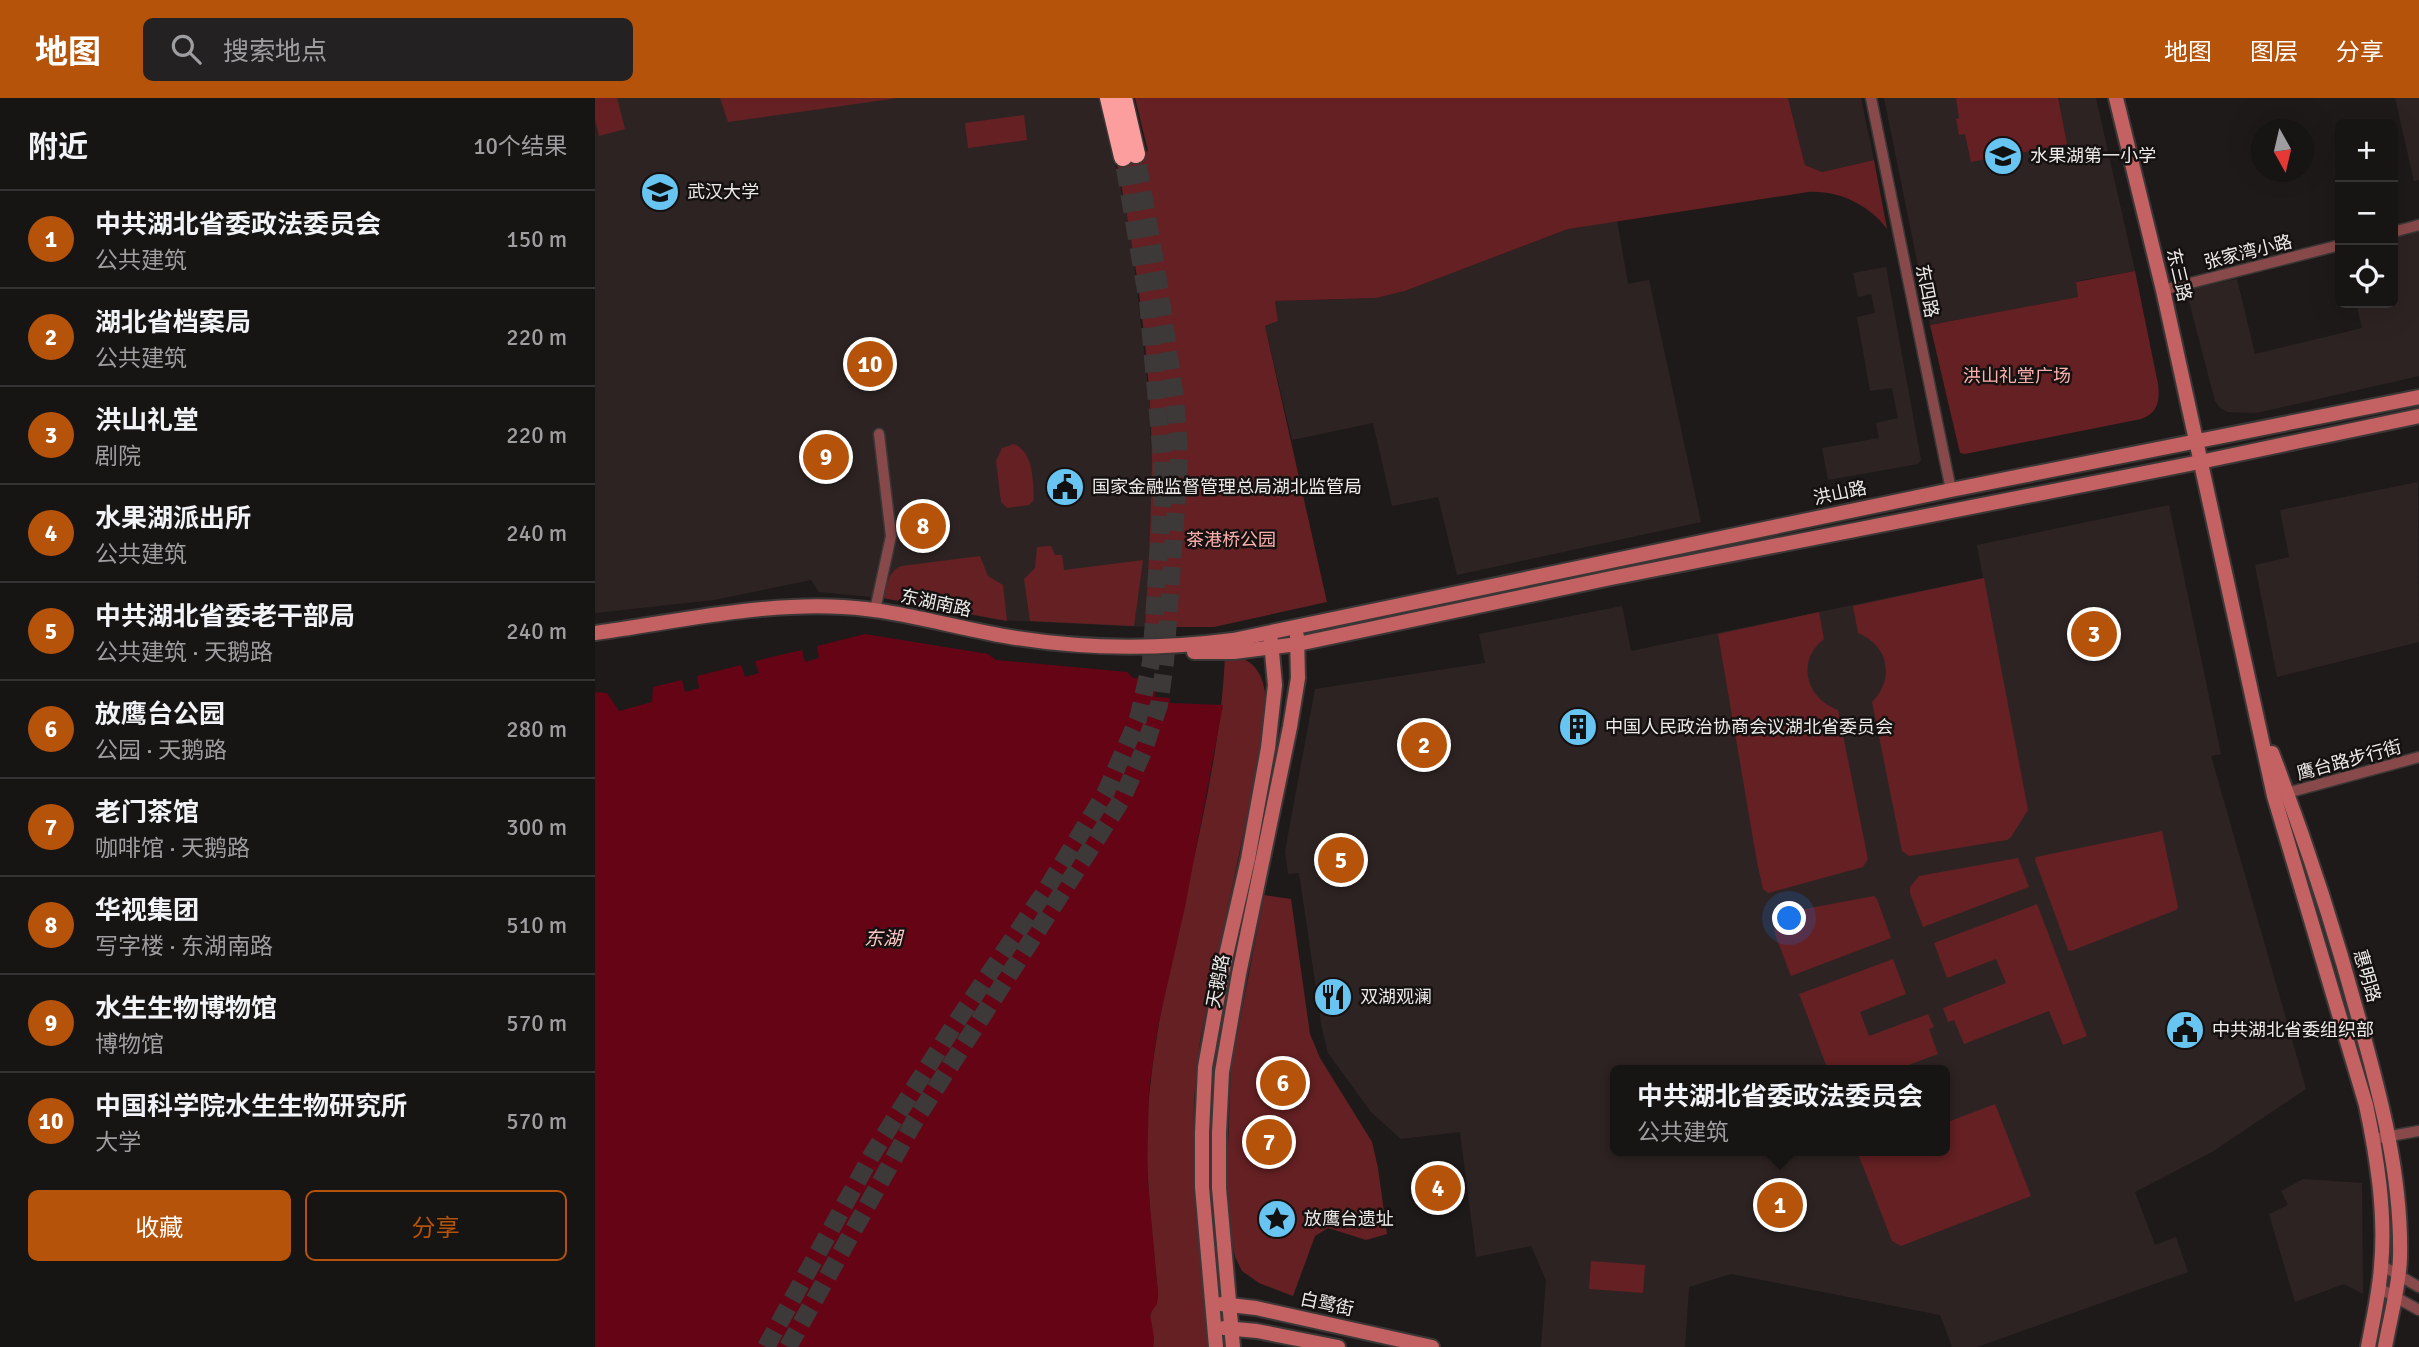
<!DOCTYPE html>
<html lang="zh">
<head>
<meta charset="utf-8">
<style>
	body { margin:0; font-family:Signika,"Noto Sans SC",sans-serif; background:#242122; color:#f1f3f6 }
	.controls { position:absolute; right:21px; top:21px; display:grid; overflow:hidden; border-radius:10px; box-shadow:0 7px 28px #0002 }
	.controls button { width:63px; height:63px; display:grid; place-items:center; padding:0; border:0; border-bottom:2px solid #363334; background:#171414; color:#f1f3f6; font:35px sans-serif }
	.compass { position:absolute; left:1656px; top:21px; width:63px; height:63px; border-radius:50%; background:#171414; box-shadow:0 7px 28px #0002; rotate:172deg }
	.you { position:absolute; left:1195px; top:821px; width:24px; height:24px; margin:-18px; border:5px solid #fff; border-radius:50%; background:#1a73e8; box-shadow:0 0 0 10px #1a73e833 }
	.badge { display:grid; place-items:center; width:46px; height:46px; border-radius:50%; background:#b45309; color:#fff; font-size:23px; font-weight:700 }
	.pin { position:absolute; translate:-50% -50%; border:4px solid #fff; box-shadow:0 2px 7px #0006 }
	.popup { position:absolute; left:1015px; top:967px; width:340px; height:91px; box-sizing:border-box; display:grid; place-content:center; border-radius:10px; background:#171414; filter:drop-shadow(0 2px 5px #0005); font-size:23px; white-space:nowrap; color:#9e9ea0 }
	.popup b { font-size:26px; color:#f1f3f6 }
	.popup::after { content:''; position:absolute; left:50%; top:100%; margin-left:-14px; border:14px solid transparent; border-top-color:#171414 }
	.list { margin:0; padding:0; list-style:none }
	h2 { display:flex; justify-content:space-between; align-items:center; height:91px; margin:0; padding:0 28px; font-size:30px }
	h2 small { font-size:23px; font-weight:400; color:#9e9ea0 }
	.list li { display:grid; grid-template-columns:46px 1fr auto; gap:21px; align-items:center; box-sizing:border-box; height:98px; padding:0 28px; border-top:2px solid #363334 }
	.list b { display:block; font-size:26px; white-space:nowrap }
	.list p { margin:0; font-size:23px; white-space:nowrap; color:#9e9ea0 }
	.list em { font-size:23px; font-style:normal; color:#9e9ea0 }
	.actions { display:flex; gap:14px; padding:21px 28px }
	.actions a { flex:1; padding:16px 0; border:2px solid #b45309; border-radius:10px; text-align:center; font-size:24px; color:#b45309 }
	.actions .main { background:#b45309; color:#fff }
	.icon { flex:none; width:38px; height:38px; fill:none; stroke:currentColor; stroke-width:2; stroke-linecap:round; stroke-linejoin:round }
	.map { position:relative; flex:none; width:1824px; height:1249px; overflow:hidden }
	header { display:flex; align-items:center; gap:42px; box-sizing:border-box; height:98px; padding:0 35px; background:#b45309; color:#fff }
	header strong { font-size:33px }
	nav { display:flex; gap:38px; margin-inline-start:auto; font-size:24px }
	.search { width:490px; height:63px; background:#242122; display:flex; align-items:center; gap:18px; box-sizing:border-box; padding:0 24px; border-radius:10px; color:#9e9ea0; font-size:26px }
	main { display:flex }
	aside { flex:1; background:#171414 }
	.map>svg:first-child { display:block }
	.built { fill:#2e2323; fill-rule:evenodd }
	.green { fill:#642023 }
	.water { fill:#650415 }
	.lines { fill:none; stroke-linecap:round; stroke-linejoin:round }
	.highway-tunnel { stroke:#3e3939; stroke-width:18; stroke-dasharray:18 9; stroke-linecap:butt }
	.street-casing { stroke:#3c3737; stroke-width:13 }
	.secondary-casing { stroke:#3c3737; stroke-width:18 }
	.highway-casing { stroke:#3c3737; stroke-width:21 }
	.street { stroke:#874949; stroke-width:10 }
	.secondary { stroke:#c46162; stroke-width:14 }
	.highway { stroke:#fb9e9d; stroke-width:18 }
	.labels { text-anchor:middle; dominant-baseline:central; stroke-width:5; stroke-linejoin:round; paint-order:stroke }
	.poi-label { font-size:18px; fill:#edeaea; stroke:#151111; text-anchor:start }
	.street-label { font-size:18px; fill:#edeaea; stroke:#151111 }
	.park-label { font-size:18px; fill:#ffb0ad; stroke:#151111 }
	.water-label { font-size:19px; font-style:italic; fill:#fec8c6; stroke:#151111 }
</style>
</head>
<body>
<header>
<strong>地图</strong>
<div class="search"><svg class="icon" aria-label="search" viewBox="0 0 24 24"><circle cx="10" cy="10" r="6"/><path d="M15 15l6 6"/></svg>搜索地点</div>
<nav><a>地图</a><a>图层</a><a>分享</a></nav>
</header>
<main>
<aside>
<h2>附近<small>10个结果</small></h2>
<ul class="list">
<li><span class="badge">1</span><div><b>中共湖北省委政法委员会</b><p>公共建筑</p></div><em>150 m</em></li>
<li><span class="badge">2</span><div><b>湖北省档案局</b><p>公共建筑</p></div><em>220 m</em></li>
<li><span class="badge">3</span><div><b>洪山礼堂</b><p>剧院</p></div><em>220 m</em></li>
<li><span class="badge">4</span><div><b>水果湖派出所</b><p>公共建筑</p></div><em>240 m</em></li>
<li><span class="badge">5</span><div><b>中共湖北省委老干部局</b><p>公共建筑 · 天鹅路</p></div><em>240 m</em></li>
<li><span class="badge">6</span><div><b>放鹰台公园</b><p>公园 · 天鹅路</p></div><em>280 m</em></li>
<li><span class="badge">7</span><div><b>老门茶馆</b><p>咖啡馆 · 天鹅路</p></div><em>300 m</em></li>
<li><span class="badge">8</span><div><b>华视集团</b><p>写字楼 · 东湖南路</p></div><em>510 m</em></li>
<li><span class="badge">9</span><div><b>水生生物博物馆</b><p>博物馆</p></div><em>570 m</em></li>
<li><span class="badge">10</span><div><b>中国科学院水生生物研究所</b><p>大学</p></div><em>570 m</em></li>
</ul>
<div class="actions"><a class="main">收藏</a><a>分享</a></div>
</aside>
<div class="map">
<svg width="1824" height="1249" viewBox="0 0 1824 1249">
	<rect width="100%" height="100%" fill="#1f1a1a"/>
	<g class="built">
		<path d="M 0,0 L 506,0 L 536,138 L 555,308 L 557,423 L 550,529 L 404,522 L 288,500 L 224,494 L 216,482 L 119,502 L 0,515 Z"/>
		<path d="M 1193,0 L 1266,0 L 1279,62 L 1227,74 L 1210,67 Z"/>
		<path d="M 1289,0 L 1501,0 L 1540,173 L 1482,183 L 1484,199 L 1335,227 Z"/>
		<path d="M 1800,0 L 1824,0 L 1824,82 L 1819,83 Z"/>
		<path d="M 1022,122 L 1033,186 L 1054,182 L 1106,424 L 862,477 L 843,399 L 797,408 L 778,325 L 697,342 L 670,228 L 683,223 L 680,203 L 781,200 L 810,193 L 973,131 Z"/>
		<path d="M 1824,133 L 1824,278 L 1661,315 L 1632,314 L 1624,309 L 1620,303 L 1591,192 L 1642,181 L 1660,256 L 1767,230 L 1761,205 L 1798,205 L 1798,140 Z"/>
		<path d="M 1291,169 L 1326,362 L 1323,366 L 1233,382 L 1227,350 L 1284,340 L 1281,325 L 1303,320 L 1297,290 L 1275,293 L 1262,219 L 1280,215 L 1276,196 L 1263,199 L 1258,175 Z"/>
		<path d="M 1823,384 L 1824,544 L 1682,579 L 1660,467 L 1694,459 L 1685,412 Z"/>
		<path d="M 1574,407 L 1626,656 L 1616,658 L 1711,991 L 1617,1054 L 1540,1094 L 1560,1147 L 1581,1139 L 1593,1174 L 1382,1249 L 1357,1249 L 1345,1217 L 1136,1176 L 1094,1189 L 1090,1249 L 946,1249 L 951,1182 L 936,1148 L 881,1159 L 865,1034 L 806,1041 L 776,1014 L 733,955 L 727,931 L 704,775 L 693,776 L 690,753 L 720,591 L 890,565 L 884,536 L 1027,508 L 1036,553 L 1388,480 L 1382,447 ZM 1020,972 L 1350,972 L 1350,1053 L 1020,1053 Z"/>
		<path d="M 1708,1081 L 1767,1085 L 1768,1196 L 1749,1186 L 1700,1204 L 1674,1116 L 1693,1107 L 1686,1093 Z"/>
	</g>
	<g class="green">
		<path d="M 0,0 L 22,0 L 30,31 L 4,38 L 0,21 Z"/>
		<path d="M 125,0 L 303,0 L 133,24 Z"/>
		<path d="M 540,0 L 1193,0 L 1210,67 L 1227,74 L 1279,62 L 1292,131 C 1274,107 1244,92 1213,94 L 973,131 L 810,193 L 781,200 L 680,203 L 683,223 L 670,228 L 732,504 L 619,529 L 550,529 C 554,461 558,394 556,326 C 552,238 539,147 521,61 L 553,53 Z"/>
		<path d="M 1361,0 L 1463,0 L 1472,46 L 1376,64 L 1370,36 L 1364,37 L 1361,21 L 1364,20 Z"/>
		<path d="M 429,17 L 432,42 L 373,50 L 370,25 Z"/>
		<path d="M 1540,173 L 1563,286 C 1565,303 1563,315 1546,321 L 1370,356 L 1365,355 L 1335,227 L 1483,199 L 1481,184 Z"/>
		<path d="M 419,346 C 439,354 438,384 439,402 L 434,407 L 412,410 L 406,404 L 401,363 L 407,350 Z"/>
		<path d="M 456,448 L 460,457 L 467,457 L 469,472 L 548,462 L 539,528 L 435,523 L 429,481 L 440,470 L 442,449 Z"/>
		<path d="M 385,458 L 393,478 L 408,487 L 412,523 L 288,500 C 292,487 293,474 306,468 Z"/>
		<path d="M 1389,480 L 1433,712 L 1416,739 L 1412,742 L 1314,758 L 1307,753 L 1277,604 C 1300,581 1294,548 1263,535 L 1258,508 Z"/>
		<path d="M 1224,514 L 1229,541 C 1200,563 1212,601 1243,612 L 1273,761 L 1268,769 L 1173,795 L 1168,791 L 1162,764 L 1123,536 Z"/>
		<path d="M 630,557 C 680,559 672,612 667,647 L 605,943 L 599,1001 L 598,1088 L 614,1249 L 558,1249 C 560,1238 554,1230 555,1219 C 556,1210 563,1206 563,1197 C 557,1128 547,1060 555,990 C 570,844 624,704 630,557 Z"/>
		<path d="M 1567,733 L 1583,809 L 1581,812 L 1476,853 L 1473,852 L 1440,762 L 1441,759 Z"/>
		<path d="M 1423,760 L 1434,789 L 1328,829 L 1315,795 L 1315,789 L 1324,778 Z"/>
		<path d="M 669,797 L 696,801 L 715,936 L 725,960 L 777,1044 L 783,1070 L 792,1136 L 771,1142 L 733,1130 L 720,1138 L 698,1198 L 664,1185 L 647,1173 L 640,1159 L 634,1126 L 632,1077 L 636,969 Z"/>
		<path d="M 1279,798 L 1282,801 L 1296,840 L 1196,878 L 1180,836 L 1178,817 Z"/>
		<path d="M 1442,806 L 1492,938 L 1468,947 L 1454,913 L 1369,946 L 1359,922 L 1353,924 L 1348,910 L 1411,885 L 1401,861 L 1352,880 L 1339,845 Z"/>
		<path d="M 1298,861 L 1311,896 L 1265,914 L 1274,938 L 1333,916 L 1339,929 L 1334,931 L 1343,956 L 1300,972 L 1233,972 L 1204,896 Z"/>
		<path d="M 1400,1006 L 1436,1098 L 1306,1148 L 1297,1143 L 1264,1058 L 1277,1053 L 1350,1053 L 1350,1025 Z"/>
		<path d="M 996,1163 L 1050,1167 L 1048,1195 L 994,1191 Z"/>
	</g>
	<path class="water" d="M 270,536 L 393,556 L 401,562 L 532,574 L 538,580 L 560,580 L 560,599 L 575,600 L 575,605 L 628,607 L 590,809 L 563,928 L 554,992 L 552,1073 L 563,1197 L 562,1206 L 555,1216 L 559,1239 L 558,1249 L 0,1249 L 0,594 L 12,595 L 24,613 L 57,604 L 58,589 L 87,582 L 90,594 L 104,590 L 102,578 L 146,567 L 150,579 L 164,575 L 160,563 L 207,552 L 210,564 L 224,560 L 222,548 Z"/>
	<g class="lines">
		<g class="highway-tunnel">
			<path d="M 171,1249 L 278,1055 L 358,929 L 451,792 L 510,696 L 543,621 L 556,564 L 567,408 L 567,359 L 553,204 L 528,59"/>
			<path d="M 193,1249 L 319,1024 L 526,703 L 548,654 L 564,607 L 570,564 L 583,382 L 584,352 L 580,300 L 562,175 L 541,56"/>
		</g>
		<defs>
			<g id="street">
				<path d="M 1276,0 L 1356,392"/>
				<path d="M 1798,134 L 1824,127"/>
				<path d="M 1568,192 L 1745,147"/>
				<path d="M 280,512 L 296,438 L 284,336"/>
				<path d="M 1692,695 L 1824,659"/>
				<path d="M 1778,1041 L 1824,1033"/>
				<path d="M 1786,1167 L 1824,1189"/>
				<path d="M 1784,1190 L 1824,1212"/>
			</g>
			<g id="secondary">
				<path d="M 1521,0 L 1568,192 L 1679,698 L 1771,1007 C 1782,1059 1791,1115 1786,1169 C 1784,1196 1778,1222 1773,1249"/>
				<path d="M 0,535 C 80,524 167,504 248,509 C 306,512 363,531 421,540 C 491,551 568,551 638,542 L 1356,392 L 1824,299"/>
				<path d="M 599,554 L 639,554 L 703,546 L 1016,480 L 1605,364 L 1824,318"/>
				<path d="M 1677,655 C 1710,741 1739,829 1763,918 C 1785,996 1807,1078 1805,1160 C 1804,1190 1795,1220 1790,1249"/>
				<path d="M 626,1206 L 661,1210 L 837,1249"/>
				<path d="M 629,1230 L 662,1233 L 743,1249"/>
				<path d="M 621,1249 L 607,1089 L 607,1035 L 610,969 L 627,875 L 653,761 L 673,650 L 680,587 L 676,543"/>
				<path d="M 638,1249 L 624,1090 L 624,1035 L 627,974 L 644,876 L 695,629 L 703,580 L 702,538"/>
			</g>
			<g id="highway">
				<path d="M 514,0 L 528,59"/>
				<path d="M 528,0 L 541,56"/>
			</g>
		</defs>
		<use href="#street" class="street-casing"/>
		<use href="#secondary" class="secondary-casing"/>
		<use href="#highway" class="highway-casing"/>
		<use href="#street" class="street"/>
		<use href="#secondary" class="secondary"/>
		<use href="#highway" class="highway"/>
	</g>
	<defs>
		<symbol id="school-disc" viewBox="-11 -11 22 22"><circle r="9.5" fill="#68c4f0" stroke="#151111"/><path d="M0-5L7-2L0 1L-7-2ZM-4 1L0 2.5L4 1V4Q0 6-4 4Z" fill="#111"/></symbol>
		<symbol id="university-disc" viewBox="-11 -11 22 22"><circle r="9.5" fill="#68c4f0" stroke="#151111"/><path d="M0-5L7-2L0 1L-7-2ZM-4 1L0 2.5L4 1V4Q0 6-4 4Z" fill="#111"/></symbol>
		<symbol id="civic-disc" viewBox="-11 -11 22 22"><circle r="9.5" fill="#68c4f0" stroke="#151111"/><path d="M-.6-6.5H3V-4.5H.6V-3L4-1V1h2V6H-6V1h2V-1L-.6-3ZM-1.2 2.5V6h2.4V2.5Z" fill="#111"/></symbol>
		<symbol id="building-disc" viewBox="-11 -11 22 22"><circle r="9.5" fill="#68c4f0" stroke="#151111"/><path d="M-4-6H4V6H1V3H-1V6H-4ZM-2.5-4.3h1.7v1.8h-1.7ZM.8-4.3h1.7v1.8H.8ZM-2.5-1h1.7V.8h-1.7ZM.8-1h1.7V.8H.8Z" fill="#111"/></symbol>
		<symbol id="restaurant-disc" viewBox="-11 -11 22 22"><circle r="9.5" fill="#68c4f0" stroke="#151111"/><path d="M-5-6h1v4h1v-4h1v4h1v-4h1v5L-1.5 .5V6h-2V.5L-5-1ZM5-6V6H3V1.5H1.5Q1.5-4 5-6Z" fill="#111"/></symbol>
		<symbol id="sight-disc" viewBox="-11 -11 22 22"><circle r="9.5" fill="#68c4f0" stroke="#151111"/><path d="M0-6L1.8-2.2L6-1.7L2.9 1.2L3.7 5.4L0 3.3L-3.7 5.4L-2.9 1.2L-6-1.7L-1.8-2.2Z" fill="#111"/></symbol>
	</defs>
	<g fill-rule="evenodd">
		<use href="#school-disc" x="1386" y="36" width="44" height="44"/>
		<use href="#university-disc" x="43" y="72" width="44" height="44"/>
		<use href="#civic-disc" x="448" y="367" width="44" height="44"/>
		<use href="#building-disc" x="961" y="607" width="44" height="44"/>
		<use href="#restaurant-disc" x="716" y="877" width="44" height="44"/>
		<use href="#civic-disc" x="1568" y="910" width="44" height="44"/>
		<use href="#sight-disc" x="660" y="1099" width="44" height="44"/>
	</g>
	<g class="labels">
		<g class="poi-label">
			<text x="1435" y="58">水果湖第一小学</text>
			<text x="92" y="94">武汉大学</text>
			<text x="497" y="389">国家金融监督管理总局湖北监管局</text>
			<text x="1010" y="629">中国人民政治协商会议湖北省委员会</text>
			<text x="765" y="899">双湖观澜</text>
			<text x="1617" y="932">中共湖北省委组织部</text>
			<text x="709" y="1121">放鹰台遗址</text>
		</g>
		<g class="street-label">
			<text transform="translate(1653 154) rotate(-14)">张家湾小路</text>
			<text transform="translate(1584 177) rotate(77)">东三路</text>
			<text transform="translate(1332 193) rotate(79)">东四路</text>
			<text transform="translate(1245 395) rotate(-12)">洪山路</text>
			<text transform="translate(341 505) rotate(12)">东湖南路</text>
			<text transform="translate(1754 662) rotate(-15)">鹰台路步行街</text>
			<text transform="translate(1772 878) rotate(74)">惠明路</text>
			<text transform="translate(623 883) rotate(-79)">天鹅路</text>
			<text transform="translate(732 1206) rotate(12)">白鹭街</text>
		</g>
		<g class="park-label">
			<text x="1422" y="278">洪山礼堂广场</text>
			<text x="636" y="442">茶港桥公园</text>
		</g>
		<g class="water-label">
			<text x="288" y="841">东湖</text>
		</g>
	</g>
</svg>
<div class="controls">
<button>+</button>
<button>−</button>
<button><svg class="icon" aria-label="locate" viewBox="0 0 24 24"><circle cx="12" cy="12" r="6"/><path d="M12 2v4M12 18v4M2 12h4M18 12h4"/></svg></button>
</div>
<svg class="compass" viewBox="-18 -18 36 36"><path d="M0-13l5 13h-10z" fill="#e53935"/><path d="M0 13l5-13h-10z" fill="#9e9ea0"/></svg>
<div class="you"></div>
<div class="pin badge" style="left:1185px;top:1107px">1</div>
<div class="popup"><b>中共湖北省委政法委员会</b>公共建筑</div>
<div class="pin badge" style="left:829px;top:647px">2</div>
<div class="pin badge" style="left:1499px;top:536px">3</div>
<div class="pin badge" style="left:843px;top:1090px">4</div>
<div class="pin badge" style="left:746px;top:762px">5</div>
<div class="pin badge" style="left:688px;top:985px">6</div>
<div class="pin badge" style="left:674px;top:1044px">7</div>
<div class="pin badge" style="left:328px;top:428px">8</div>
<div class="pin badge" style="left:231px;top:359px">9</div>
<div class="pin badge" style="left:275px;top:266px">10</div>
</div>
</main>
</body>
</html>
